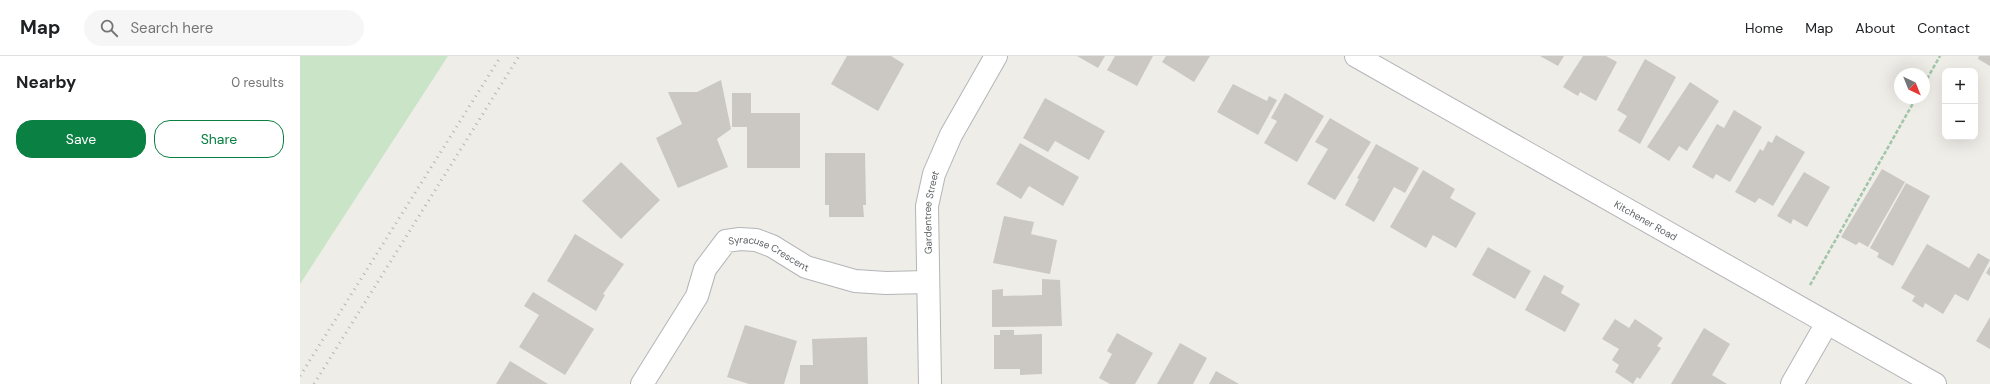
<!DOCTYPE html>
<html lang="en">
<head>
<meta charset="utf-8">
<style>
	body { margin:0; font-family:"DM Sans",sans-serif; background:#f6f6f6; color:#202124 }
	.controls { position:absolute; right:12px; top:12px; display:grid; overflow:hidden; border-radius:8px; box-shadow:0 4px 16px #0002 }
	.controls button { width:36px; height:36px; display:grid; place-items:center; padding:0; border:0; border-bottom:1px solid #e0e0e0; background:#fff; color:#202124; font:20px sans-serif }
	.compass { position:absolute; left:1594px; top:12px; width:36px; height:36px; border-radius:50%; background:#fff; box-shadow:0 4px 16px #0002; rotate:137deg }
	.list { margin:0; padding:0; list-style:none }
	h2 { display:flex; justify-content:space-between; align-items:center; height:52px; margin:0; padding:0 16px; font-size:17px }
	h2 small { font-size:13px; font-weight:400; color:#757577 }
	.actions { display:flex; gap:8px; padding:12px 16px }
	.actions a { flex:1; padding:9px 0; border:1px solid #0b8043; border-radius:16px; text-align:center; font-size:14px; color:#0b8043 }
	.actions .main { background:#0b8043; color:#fff }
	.icon { flex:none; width:22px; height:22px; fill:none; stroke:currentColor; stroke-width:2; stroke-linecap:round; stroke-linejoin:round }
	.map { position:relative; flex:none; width:1690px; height:328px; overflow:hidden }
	header { display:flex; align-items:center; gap:24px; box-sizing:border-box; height:56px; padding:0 20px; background:#fff; border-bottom:1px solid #e0e0e0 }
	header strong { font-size:19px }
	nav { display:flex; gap:22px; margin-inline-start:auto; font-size:14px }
	.search { width:280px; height:36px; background:#f6f6f6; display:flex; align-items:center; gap:10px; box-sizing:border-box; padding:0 14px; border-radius:22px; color:#757577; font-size:15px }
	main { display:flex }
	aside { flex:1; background:#fff }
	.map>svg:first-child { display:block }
	.green { fill:#c9e4c7 }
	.building { fill:#cbc8c4 }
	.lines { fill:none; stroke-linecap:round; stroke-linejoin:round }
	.street-casing { stroke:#b3b5b8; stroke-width:24 }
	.path { stroke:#a0c5a8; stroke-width:2.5; stroke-dasharray:4 2; stroke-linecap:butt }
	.street { stroke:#fff; stroke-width:22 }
	.rail { stroke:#b3b4b4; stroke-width:3; stroke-dasharray:1 5; stroke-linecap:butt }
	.labels { text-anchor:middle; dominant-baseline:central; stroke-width:3; stroke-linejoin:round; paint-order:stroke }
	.street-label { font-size:10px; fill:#5f6366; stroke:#fff }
</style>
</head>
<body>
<header>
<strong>Map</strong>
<div class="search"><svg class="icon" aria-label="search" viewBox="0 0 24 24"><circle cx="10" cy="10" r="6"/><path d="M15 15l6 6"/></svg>Search here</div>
<nav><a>Home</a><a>Map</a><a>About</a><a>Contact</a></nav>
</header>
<main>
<aside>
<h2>Nearby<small>0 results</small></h2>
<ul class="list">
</ul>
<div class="actions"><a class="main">Save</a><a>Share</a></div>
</aside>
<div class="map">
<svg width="1690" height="328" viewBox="0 0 1690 328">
	<rect width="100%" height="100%" fill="#efede8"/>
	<path class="green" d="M 0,0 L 148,0 L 0,228 Z"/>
	<g class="building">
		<path d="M 547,0 L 591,0 L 604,8 L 578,55 L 531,28 Z"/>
		<path d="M 777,0 L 805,0 L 798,12 Z"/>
		<path d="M 815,0 L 853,0 L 837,30 L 807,14 Z"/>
		<path d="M 866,0 L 910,0 L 894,26 L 862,6 Z"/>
		<path d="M 1240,0 L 1264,0 L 1258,10 Z"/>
		<path d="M 1283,0 L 1306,0 L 1317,6 L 1296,45 L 1280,36 L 1278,40 L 1263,31 Z"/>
		<path d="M 1679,0 L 1690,0 L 1690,10 L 1678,3 Z"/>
		<path d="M 1345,3 L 1376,21 L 1340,88 L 1318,75 L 1327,60 L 1317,54 Z"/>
		<path d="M 421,24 L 431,73 L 417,83 L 428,111 L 378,132 L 356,82 L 382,68 L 368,36 L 397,36 Z"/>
		<path d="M 1390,26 L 1419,45 L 1387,95 L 1379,90 L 1369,105 L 1347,91 Z"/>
		<path d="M 933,28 L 967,45 L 969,40 L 977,44 L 958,79 L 917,56 Z"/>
		<path d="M 432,37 L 451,37 L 451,57 L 500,57 L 500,112 L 447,112 L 447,71 L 432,71 Z"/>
		<path d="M 985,37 L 1024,60 L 997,106 L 964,87 L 977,65 L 971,62 Z"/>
		<path d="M 745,42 L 805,75 L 789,104 L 755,85 L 748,96 L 723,82 Z"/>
		<path d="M 1434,54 L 1462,71 L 1430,126 L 1416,118 L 1413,123 L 1392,111 L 1417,68 L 1424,72 Z"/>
		<path d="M 1030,62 L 1071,86 L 1035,144 L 1007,128 L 1028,93 L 1015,86 Z"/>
		<path d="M 1476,79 L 1505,96 L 1473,150 L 1459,142 L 1455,147 L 1435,136 L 1460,93 L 1463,95 L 1468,85 L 1472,87 Z"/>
		<path d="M 720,87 L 779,121 L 763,150 L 729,130 L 721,143 L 696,128 Z"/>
		<path d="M 1076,88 L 1119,112 L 1105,137 L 1094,131 L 1074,166 L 1045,149 L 1059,123 L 1057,122 Z"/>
		<path d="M 525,97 L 565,97 L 566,149 L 563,149 L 564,161 L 529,161 L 529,149 L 525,149 Z"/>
		<path d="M 321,106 L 360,144 L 321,183 L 282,145 Z"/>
		<path d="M 1582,113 L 1605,126 L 1568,191 L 1559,186 L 1556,189 L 1541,181 Z"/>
		<path d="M 1123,114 L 1155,133 L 1150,142 L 1176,157 L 1156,192 L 1133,179 L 1126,192 L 1090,171 Z"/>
		<path d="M 1504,116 L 1530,131 L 1507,171 L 1493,163 L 1491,168 L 1477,160 Z"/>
		<path d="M 1606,127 L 1630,140 L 1593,210 L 1577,201 L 1579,197 L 1570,192 Z"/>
		<path d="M 704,160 L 734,166 L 731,178 L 757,184 L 750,218 L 693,207 Z"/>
		<path d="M 275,178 L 324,208 L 303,238 L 305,239 L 296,255 L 247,225 Z"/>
		<path d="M 1627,188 L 1669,212 L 1678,197 L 1690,204 L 1668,245 L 1655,238 L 1643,258 L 1625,247 L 1623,252 L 1612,245 L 1615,240 L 1601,232 Z"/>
		<path d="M 1188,191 L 1231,215 L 1215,243 L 1172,219 Z"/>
		<path d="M 1690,210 L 1690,220 L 1686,217 Z"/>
		<path d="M 1244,219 L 1264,230 L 1261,237 L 1280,248 L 1265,276 L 1225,254 Z"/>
		<path d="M 742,223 L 760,224 L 762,270 L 692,271 L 692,234 L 703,233 L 703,240 L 742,239 Z"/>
		<path d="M 233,236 L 294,273 L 265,319 L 219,291 L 239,259 L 224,250 Z"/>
		<path d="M 1690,261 L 1690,293 L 1676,285 Z"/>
		<path d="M 1315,263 L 1329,272 L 1335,263 L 1363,282 L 1357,290 L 1361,292 L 1340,323 L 1337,321 L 1333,328 L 1315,316 L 1319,309 L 1312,304 L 1319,293 L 1302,283 Z"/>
		<path d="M 445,269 L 497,285 L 484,328 L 449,328 L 427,321 Z"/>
		<path d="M 1404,272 L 1430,288 L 1412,319 L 1427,328 L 1371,328 Z"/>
		<path d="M 700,274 L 714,274 L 714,279 L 742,278 L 742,318 L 720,319 L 720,313 L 694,313 L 694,279 L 700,279 Z"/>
		<path d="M 817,277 L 853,297 L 835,328 L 810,328 L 799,322 L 812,298 L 807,295 Z"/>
		<path d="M 567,281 L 568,328 L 500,328 L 500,309 L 513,309 L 512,283 Z"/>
		<path d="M 880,287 L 907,302 L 893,328 L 857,328 Z"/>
		<path d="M 210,305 L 248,328 L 196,328 Z"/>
		<path d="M 916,315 L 939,328 L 909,328 Z"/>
	</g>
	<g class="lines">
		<defs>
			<g id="street">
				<path id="s1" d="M 1056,0 L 1635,328"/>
				<path id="s2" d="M 342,328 L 397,240 L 405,213 L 426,185 L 440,183 L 456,184 L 472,190 L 506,211 L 555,225 L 586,227 L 628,226"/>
				<path id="s3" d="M 630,328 L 627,150 L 634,118 L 651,79 L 696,0"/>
				<path d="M 1492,328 L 1527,267"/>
			</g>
		</defs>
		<use href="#street" class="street-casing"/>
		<g class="path">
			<path d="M 1624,28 L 1640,0"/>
			<path d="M 1510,229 L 1616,42"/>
		</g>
		<use href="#street" class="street"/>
		<g class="rail">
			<path d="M 0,320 L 201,0"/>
			<path d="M 14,328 L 219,0"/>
		</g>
	</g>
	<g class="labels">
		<g class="street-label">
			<text stroke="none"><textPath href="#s3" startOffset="172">Gardentree Street</textPath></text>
			<text stroke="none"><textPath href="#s1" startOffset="333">Kitchener Road</textPath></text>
			<text stroke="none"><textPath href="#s2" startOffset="213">Syracuse Crescent</textPath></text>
		</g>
	</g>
</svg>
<div class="controls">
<button>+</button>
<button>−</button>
</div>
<svg class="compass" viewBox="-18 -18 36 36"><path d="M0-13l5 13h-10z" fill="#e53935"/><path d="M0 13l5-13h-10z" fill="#757577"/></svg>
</div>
</main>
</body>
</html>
